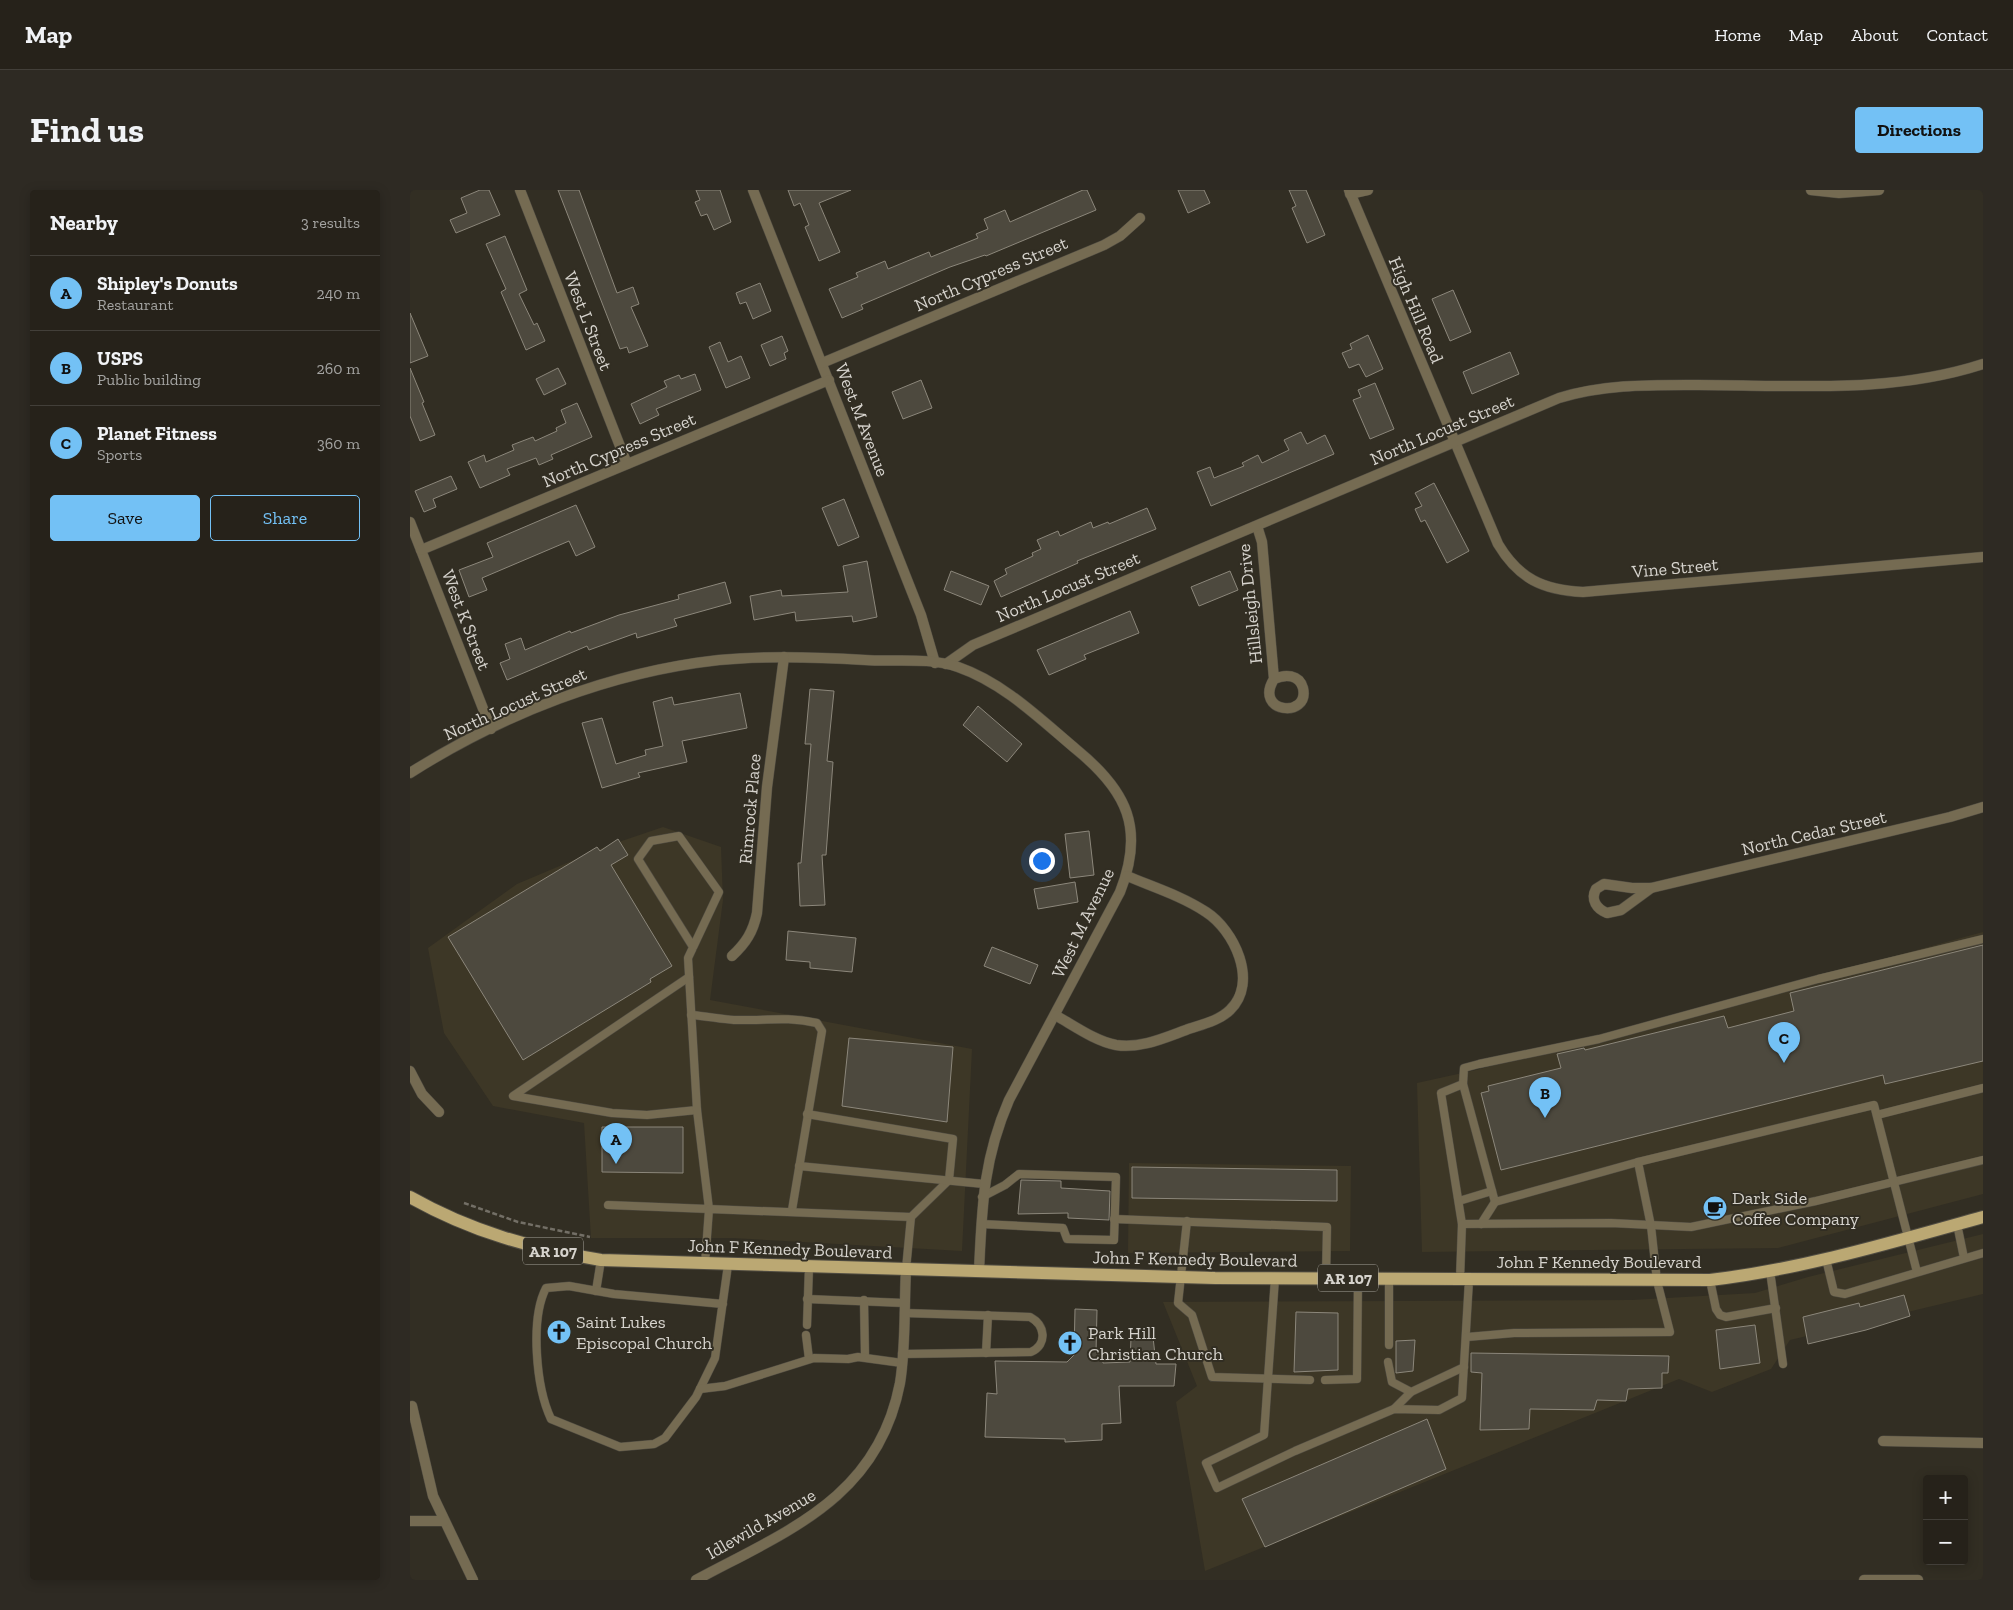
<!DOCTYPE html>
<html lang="en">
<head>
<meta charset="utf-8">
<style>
	body { margin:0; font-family:"Zilla Slab",serif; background:#2e2a23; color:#f1f3f6 }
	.controls { position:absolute; right:15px; bottom:15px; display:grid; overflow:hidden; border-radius:5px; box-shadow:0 2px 12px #0003 }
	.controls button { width:45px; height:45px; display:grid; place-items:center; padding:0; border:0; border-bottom:1px solid #423f39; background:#26221a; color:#f1f3f6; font:25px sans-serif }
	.you { position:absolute; left:631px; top:670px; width:18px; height:18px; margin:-12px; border:4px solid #fff; border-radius:50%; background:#1a73e8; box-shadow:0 0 0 8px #1a73e833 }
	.badge { display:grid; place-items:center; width:32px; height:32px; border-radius:50%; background:#73c1f5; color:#111; font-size:16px; font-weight:700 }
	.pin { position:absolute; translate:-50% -41px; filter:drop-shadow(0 1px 2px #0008) }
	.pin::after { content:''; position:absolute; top:26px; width:18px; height:15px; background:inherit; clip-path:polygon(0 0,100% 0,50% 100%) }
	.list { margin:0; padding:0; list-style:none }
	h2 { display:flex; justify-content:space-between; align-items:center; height:65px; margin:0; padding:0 20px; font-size:21px }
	h2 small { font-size:16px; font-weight:400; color:#a4a4a2 }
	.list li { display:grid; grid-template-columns:32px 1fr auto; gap:15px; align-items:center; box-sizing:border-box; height:75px; padding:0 20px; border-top:1px solid #423f39 }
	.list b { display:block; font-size:19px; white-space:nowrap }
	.list p { margin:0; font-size:16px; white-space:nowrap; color:#a4a4a2 }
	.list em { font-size:16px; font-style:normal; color:#a4a4a2 }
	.actions { display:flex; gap:10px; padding:15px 20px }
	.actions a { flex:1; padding:11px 0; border:1px solid #73c1f5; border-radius:5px; text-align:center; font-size:18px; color:#73c1f5 }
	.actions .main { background:#73c1f5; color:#111 }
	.map { position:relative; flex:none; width:1573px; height:1390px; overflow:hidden; border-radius:5px }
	header { display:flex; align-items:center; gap:30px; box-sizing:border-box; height:70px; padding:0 25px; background:#26221a; border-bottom:1px solid #423f39 }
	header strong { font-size:24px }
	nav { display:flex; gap:28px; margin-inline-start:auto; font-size:18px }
	.intro { display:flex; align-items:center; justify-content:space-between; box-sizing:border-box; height:120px; padding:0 30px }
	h1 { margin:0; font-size:35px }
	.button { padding:12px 22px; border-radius:5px; background:#73c1f5; color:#111; font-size:18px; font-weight:700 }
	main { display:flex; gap:30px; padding:0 30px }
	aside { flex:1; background:#26221a; border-radius:5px; box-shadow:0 2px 12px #0003 }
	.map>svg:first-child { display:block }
	.built { fill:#3d3726 }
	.building { fill:#4d493e; stroke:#8c877b }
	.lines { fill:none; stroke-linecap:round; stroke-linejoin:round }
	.lane-casing { stroke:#504c42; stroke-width:9 }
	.street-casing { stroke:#504c42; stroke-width:11 }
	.primary-casing { stroke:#504c42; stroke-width:14 }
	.path { stroke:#736f66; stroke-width:2.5; stroke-dasharray:5 2.5; stroke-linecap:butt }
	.lane { stroke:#756b52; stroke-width:8 }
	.street { stroke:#756b52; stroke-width:10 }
	.primary { stroke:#bba873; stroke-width:12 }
	.labels { text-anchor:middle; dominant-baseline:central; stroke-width:4; stroke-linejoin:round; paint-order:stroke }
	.shield { fill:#322e23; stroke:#a5a29a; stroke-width:1 }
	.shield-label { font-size:16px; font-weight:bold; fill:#d6d3cd }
	.street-label { font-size:18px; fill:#d6d3cd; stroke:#322e23 }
	.poi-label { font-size:18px; fill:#d6d3cd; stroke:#322e23; text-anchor:start }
</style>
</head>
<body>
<header>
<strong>Map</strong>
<nav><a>Home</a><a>Map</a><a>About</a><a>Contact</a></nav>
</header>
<div class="intro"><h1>Find us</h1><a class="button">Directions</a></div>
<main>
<aside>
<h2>Nearby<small>3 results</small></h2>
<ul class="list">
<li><span class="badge">A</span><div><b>Shipley's Donuts</b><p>Restaurant</p></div><em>240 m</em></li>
<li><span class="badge">B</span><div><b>USPS</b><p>Public building</p></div><em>260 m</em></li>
<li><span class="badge">C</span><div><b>Planet Fitness</b><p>Sports</p></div><em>360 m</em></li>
</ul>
<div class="actions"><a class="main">Save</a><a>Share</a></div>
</aside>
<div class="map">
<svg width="1573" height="1390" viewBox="0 0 1573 1390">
	<rect width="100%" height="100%" fill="#322e23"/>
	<g class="built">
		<path d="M 253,637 L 311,657 L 313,710 L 300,810 L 562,859 L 552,1061 L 323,1048 L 181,1048 L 174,933 L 83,916 L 34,843 L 18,758 L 107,694 L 197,656 Z"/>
		<path d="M 1573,742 L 1573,1004 L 1368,1058 L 1012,1062 L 1007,893 L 1066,880 Z"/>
		<path d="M 719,973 L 941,976 L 940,1061 L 718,1063 Z"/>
		<path d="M 1573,1044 L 1573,1104 L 1380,1150 L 1361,1179 L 1302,1202 L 1269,1189 L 795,1381 L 766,1212 L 787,1196 L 753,1112 L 1222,1110 L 1345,1103 L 1398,1087 Z"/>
	</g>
	<g class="building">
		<path d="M 70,0 L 79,0 L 90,25 L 46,43 L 40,30 L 57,23 L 51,8 Z"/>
		<path d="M 148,0 L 169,0 L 207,103 L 223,97 L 229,114 L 221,117 L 238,156 L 219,163 L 217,157 L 210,159 Z"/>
		<path d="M 286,0 L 310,0 L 321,32 L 304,40 L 297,24 L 291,26 L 285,12 L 290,10 Z"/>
		<path d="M 378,0 L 441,0 L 409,13 L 430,62 L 409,71 L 395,37 L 399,35 L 390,13 L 384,16 Z"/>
		<path d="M 673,0 L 677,0 L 686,20 L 576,66 L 575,65 L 540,77 L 451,115 L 453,119 L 432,128 L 419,99 L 448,87 L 446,83 L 475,71 L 478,79 L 519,62 L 521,67 L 568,48 L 566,44 L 578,39 L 574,29 L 595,20 L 600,32 Z"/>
		<path d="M 768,0 L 794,0 L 800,13 L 778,23 Z"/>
		<path d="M 879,0 L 896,0 L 915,45 L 897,53 L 882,18 L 886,16 Z"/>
		<path d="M 95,46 L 117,100 L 109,104 L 124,135 L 127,133 L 135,151 L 116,160 L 91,102 L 96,99 L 76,54 Z"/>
		<path d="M 350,93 L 361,121 L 343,129 L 336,112 L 330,114 L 326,103 Z"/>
		<path d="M 1043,100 L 1061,142 L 1040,151 L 1022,109 Z"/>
		<path d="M 0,123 L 18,166 L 0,173 Z"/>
		<path d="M 958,145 L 973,179 L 956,187 L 949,174 L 939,178 L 932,163 L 942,159 L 940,154 Z"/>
		<path d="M 372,146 L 378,161 L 374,163 L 376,169 L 360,176 L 351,155 Z"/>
		<path d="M 310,152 L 318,172 L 331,166 L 340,188 L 316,198 L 299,157 Z"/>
		<path d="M 1100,162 L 1109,184 L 1062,204 L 1053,182 Z"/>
		<path d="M 0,178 L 14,212 L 12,213 L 25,245 L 10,251 L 0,226 Z"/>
		<path d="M 148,178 L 156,194 L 134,205 L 126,189 Z"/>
		<path d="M 285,184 L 291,200 L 246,219 L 249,225 L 230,234 L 221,214 L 257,197 L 254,191 L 269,185 L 271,189 Z"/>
		<path d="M 511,190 L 522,218 L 493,229 L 482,202 Z"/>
		<path d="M 965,193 L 984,239 L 960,249 L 943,210 L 951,207 L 948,200 Z"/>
		<path d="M 167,213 L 182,247 L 141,265 L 143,269 L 129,275 L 126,268 L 97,279 L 100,285 L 70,298 L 58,272 L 74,265 L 76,272 L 104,260 L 102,255 L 123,247 L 125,251 L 147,241 L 146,238 L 156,233 L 151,220 Z"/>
		<path d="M 891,242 L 897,254 L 915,245 L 924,264 L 801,316 L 787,282 L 800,277 L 804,288 L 834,276 L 832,273 L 848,265 L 852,273 L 879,260 L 874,250 Z"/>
		<path d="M 41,286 L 47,299 L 23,309 L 26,317 L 14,322 L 5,301 Z"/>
		<path d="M 1024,293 L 1059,361 L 1037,373 L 1015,330 L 1011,332 L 1005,319 L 1012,316 L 1005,303 Z"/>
		<path d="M 434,309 L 449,347 L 428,356 L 412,318 Z"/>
		<path d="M 166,315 L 185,357 L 166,366 L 159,351 L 72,388 L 77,400 L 59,407 L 49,380 L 83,367 L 77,353 Z"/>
		<path d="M 737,318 L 746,339 L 667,371 L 668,373 L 591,407 L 584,391 L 597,384 L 595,379 L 623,366 L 622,363 L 631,359 L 627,350 L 648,341 L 650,346 L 681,332 L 683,338 L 698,332 L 699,334 Z"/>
		<path d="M 457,371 L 467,427 L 443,432 L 442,426 L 386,431 L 385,422 L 344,430 L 340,406 L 371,400 L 372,406 L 438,402 L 433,376 Z"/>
		<path d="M 541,381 L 579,396 L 571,415 L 534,400 Z"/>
		<path d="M 820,381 L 828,400 L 789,416 L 781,397 Z"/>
		<path d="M 315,392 L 321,413 L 264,429 L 267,436 L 227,448 L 226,443 L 179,460 L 177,456 L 97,490 L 90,473 L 100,469 L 95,454 L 111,448 L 115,460 L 160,441 L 161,443 L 209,425 L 269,409 L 268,405 Z"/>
		<path d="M 720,421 L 729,443 L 674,465 L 676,469 L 639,485 L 627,460 Z"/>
		<path d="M 400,499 L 424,501 L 417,571 L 423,572 L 416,665 L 412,665 L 415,715 L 390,716 L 388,673 L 391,673 L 401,554 L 395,554 Z"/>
		<path d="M 330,503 L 337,538 L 272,551 L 277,572 L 228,583 L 230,587 L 192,598 L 172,533 L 192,528 L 206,574 L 236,565 L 235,560 L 253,556 L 243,512 L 262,507 L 264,515 Z"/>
		<path d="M 568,516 L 612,554 L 597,572 L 553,535 Z"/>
		<path d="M 679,641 L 684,685 L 660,688 L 655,644 Z"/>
		<path d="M 208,649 L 218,665 L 201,675 L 262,776 L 240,789 L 241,792 L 113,870 L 38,747 L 187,657 L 190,661 Z"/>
		<path d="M 665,692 L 668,712 L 628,719 L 624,699 Z"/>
		<path d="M 378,741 L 446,748 L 442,782 L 400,778 L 400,772 L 376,770 Z"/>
		<path d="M 1573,755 L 1573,871 L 1475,894 L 1473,885 L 1091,980 L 1071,903 L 1079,901 L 1078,896 L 1151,878 L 1147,864 L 1174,858 L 1175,860 L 1314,826 L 1318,838 L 1384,821 L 1380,803 Z"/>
		<path d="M 582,757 L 628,775 L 620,794 L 574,776 Z"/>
		<path d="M 439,848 L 543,857 L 537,932 L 432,916 Z"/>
		<path d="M 192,937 L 273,937 L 273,983 L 192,982 Z"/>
		<path d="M 722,977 L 927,980 L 927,1011 L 722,1008 Z"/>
		<path d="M 611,990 L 651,991 L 651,998 L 700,1001 L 699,1030 L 658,1028 L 658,1023 L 608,1024 Z"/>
		<path d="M 1494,1105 L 1500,1126 L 1456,1140 L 1398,1154 L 1393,1127 L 1449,1113 L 1450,1117 Z"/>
		<path d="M 665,1119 L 687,1120 L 686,1163 L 692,1163 L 693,1173 L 720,1172 L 721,1148 L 743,1147 L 746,1174 L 766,1174 L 764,1196 L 709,1196 L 711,1233 L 692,1234 L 692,1250 L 655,1252 L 655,1249 L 575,1247 L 577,1203 L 587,1204 L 585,1171 L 657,1172 L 664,1165 Z"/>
		<path d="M 886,1122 L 928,1123 L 928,1180 L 884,1182 Z"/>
		<path d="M 1345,1135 L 1350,1173 L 1310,1179 L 1306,1140 Z"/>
		<path d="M 1005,1150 L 1003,1181 L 986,1183 L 986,1151 Z"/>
		<path d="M 1061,1163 L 1259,1166 L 1258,1183 L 1252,1183 L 1252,1198 L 1218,1199 L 1216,1211 L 1187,1210 L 1184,1220 L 1120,1219 L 1119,1239 L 1070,1240 L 1072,1183 L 1061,1182 Z"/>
		<path d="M 1017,1229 L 1036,1279 L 855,1357 L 832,1309 Z"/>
	</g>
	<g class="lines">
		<defs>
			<g id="lane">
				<path d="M 279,787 L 103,906 L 202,923 L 237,925 L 287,920"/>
				<path d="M 281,825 C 296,826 310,829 324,830 C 354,831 376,826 407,833 L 412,841 L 382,1020"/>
				<path d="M 1053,894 L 1054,878 L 1069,874 L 1189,849 L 1408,789 L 1573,749"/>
				<path d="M 397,924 L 543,949 L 539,990 L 501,1027 L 496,1079"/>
				<path d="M 1467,925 L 1573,898"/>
				<path d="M 389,976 L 574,994"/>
				<path d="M 1049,1011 L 1082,1001"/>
				<path d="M 198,1015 L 299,1019 L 287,920 L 278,768 L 309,702 L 269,646 L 241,651 L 228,669 L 283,757"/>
				<path d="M 704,1029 L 917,1037 L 916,1088"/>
				<path d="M 777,1031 L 768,1113 L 782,1125 L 802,1187 L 900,1190"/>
				<path d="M 571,1034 L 653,1038 L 657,1049 L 704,1050 L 706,987 L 609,984 L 595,995 L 572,1007"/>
				<path d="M 1052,1034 L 1031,903 L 1053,894 L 1085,1012 L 1228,972"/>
				<path d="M 1071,1034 L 1085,1012"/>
				<path d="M 1547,1034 L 1554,1068"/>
				<path d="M 1416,1069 L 1424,1102 L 1435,1104 L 1573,1063"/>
				<path d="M 295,1074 L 299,1019 L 501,1027"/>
				<path d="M 1360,1081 L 1373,1174"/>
				<path d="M 865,1088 L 854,1245 L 796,1273 L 807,1298 L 885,1261 L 984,1219 L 1029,1220 L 1052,1208 L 1059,1090"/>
				<path d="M 979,1089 L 979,1155"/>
				<path d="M 1050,1089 L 1052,1034 L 1201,1033 L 1281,1037 L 1406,1011 L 1573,970"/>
				<path d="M 1300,1090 L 1306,1119 L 1310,1125 L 1316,1127 L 1366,1118"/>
				<path d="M 186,1101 L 191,1070"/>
				<path d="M 397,1109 L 494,1113"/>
				<path d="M 454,1110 L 455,1167"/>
				<path d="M 313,1114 L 204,1104 L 159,1096 L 136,1098 C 120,1129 126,1197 141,1229 L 210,1257 L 244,1254 L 255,1248 L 286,1207 L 305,1168 L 318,1075"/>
				<path d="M 397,1135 L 399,1077"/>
				<path d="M 396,1145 L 399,1169"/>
				<path d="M 1057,1147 L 1104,1143 L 1260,1142 L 1247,1091 L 1241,1036 L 1228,972 L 1464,915 L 1507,1082"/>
				<path d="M 576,1163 L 578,1125"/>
				<path d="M 492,1164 L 621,1162 C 638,1154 635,1135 620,1127 L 494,1123"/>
				<path d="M 978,1172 L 982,1192 L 1001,1202"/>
				<path d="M 915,1190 L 947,1189 L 948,1088"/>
				<path d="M 290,1199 L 315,1196 L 404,1168 L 438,1169 L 448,1167 L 492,1173"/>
				<path d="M 984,1219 L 1001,1202 L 1054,1177"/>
			</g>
			<g id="street">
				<path d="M 110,0 L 217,274"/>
				<path d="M 343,0 L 511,425 L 525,473"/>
				<path d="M 939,0 L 1088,354 C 1109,389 1133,400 1173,402 L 1573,367"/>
				<path d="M 1401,0 L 1429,3 L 1469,0"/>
				<path d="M 940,4 L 958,0"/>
				<path d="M 412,173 L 694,55 L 710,46 L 730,28"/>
				<path d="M 0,332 L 81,539"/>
				<path d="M 847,336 L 852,352 L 864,489 C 843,523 900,529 893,498 C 889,484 875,484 864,489"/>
				<path d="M 11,360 L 419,190"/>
				<path d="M 536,474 L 563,455 L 1149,208 C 1195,194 1240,195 1288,195 C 1383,195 1481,204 1573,174"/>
				<path d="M 0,583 C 93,524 200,482 309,470 C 358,465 407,467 455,470 C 485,472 519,467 548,477 C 594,493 630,529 667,560 C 717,601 735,639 710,702 L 599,910 C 573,970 572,1017 569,1081"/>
				<path d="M 1194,694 L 1222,698 L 1241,698 L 1211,720 L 1197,723 C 1187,719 1180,710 1186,699 Z"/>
				<path d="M 1241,698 L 1540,627 L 1573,617"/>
				<path d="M 322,766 C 336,753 343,742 347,723 L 357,597 L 374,467"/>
				<path d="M 645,825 C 663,835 685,851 706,855 C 730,859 754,848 776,840 C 790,835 809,831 820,820 C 849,792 824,740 796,722 C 772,706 743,697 717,686"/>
				<path d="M 0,881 L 12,904 L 29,922"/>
				<path d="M 2,1216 L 23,1306 L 63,1390"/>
				<path d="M 1473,1251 L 1573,1253"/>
				<path d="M 0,1331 L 34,1331"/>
				<path d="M 286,1390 C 377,1341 468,1308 490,1193 C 496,1156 494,1117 496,1079"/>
				<path d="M 1454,1390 L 1508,1390"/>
			</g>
			<path id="primary" d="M 0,1007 C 60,1041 123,1059 191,1070 L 805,1088 L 1300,1090 C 1393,1079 1483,1052 1573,1027"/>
		</defs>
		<use href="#lane" class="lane-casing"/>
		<use href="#street" class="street-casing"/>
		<use href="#primary" class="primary-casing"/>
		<path class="path" d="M 54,1013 L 108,1032 L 180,1047"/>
		<use href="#lane" class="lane"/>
		<use href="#street" class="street"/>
		<use href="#primary" class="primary"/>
	</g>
	<defs>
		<symbol id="cafe-disc" viewBox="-11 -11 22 22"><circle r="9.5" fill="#73c1f5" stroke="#322e23"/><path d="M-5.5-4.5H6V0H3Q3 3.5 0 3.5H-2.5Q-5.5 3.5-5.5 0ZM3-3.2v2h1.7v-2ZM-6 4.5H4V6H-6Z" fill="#111"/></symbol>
		<symbol id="church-disc" viewBox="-11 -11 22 22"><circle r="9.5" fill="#73c1f5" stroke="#322e23"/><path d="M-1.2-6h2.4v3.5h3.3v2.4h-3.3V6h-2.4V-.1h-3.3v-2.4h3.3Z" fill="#111"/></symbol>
	</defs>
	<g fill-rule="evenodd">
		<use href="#cafe-disc" x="1291" y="1004" width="28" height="28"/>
		<use href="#church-disc" x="135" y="1128" width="28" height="28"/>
		<use href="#church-disc" x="646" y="1139" width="28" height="28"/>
	</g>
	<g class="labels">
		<g class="shield">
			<rect x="113" y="1047.5" width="60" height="27" rx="4"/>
			<rect x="908" y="1074.5" width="60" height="27" rx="4"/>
		</g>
		<g class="shield-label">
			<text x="143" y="1061">AR 107</text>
			<text x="938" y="1088">AR 107</text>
		</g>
		<g class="street-label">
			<text transform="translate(581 84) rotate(-23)">North Cypress Street</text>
			<text transform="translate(1006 120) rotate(67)">High Hill Road</text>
			<text transform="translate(178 131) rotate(69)">West L Street</text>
			<text transform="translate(452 230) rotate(69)">West M Avenue</text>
			<text transform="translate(1032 240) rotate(-23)">North Locust Street</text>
			<text transform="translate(209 260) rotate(-23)">North Cypress Street</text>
			<text transform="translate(1265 378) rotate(-5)">Vine Street</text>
			<text transform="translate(658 397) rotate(-23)">North Locust Street</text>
			<text transform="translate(840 414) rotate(-96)">Hillsleigh Drive</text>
			<text transform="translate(56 430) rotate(69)">West K Street</text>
			<text transform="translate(105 514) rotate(-24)">North Locust Street</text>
			<text transform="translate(340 619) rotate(-85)">Rimrock Place</text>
			<text transform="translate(1404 643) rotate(-13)">North Cedar Street</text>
			<text transform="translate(673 733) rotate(-64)">West M Avenue</text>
			<text transform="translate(380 1059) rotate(2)">John F Kennedy Boulevard</text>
			<text transform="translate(785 1069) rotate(1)">John F Kennedy Boulevard</text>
			<text x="1189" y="1072">John F Kennedy Boulevard</text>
			<text transform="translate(351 1334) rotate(-30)">Idlewild Avenue</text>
		</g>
		<g class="poi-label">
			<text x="1322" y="1008">Dark Side<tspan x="1322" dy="21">Coffee Company</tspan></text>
			<text x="166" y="1132">Saint Lukes<tspan x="166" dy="21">Episcopal Church</tspan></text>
			<text x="678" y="1143">Park Hill<tspan x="678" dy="21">Christian Church</tspan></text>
		</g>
	</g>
</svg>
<div class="controls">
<button>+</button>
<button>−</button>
</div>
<div class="you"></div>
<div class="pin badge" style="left:206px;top:974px">A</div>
<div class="pin badge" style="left:1135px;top:928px">B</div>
<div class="pin badge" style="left:1374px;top:873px">C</div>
</div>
</main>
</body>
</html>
